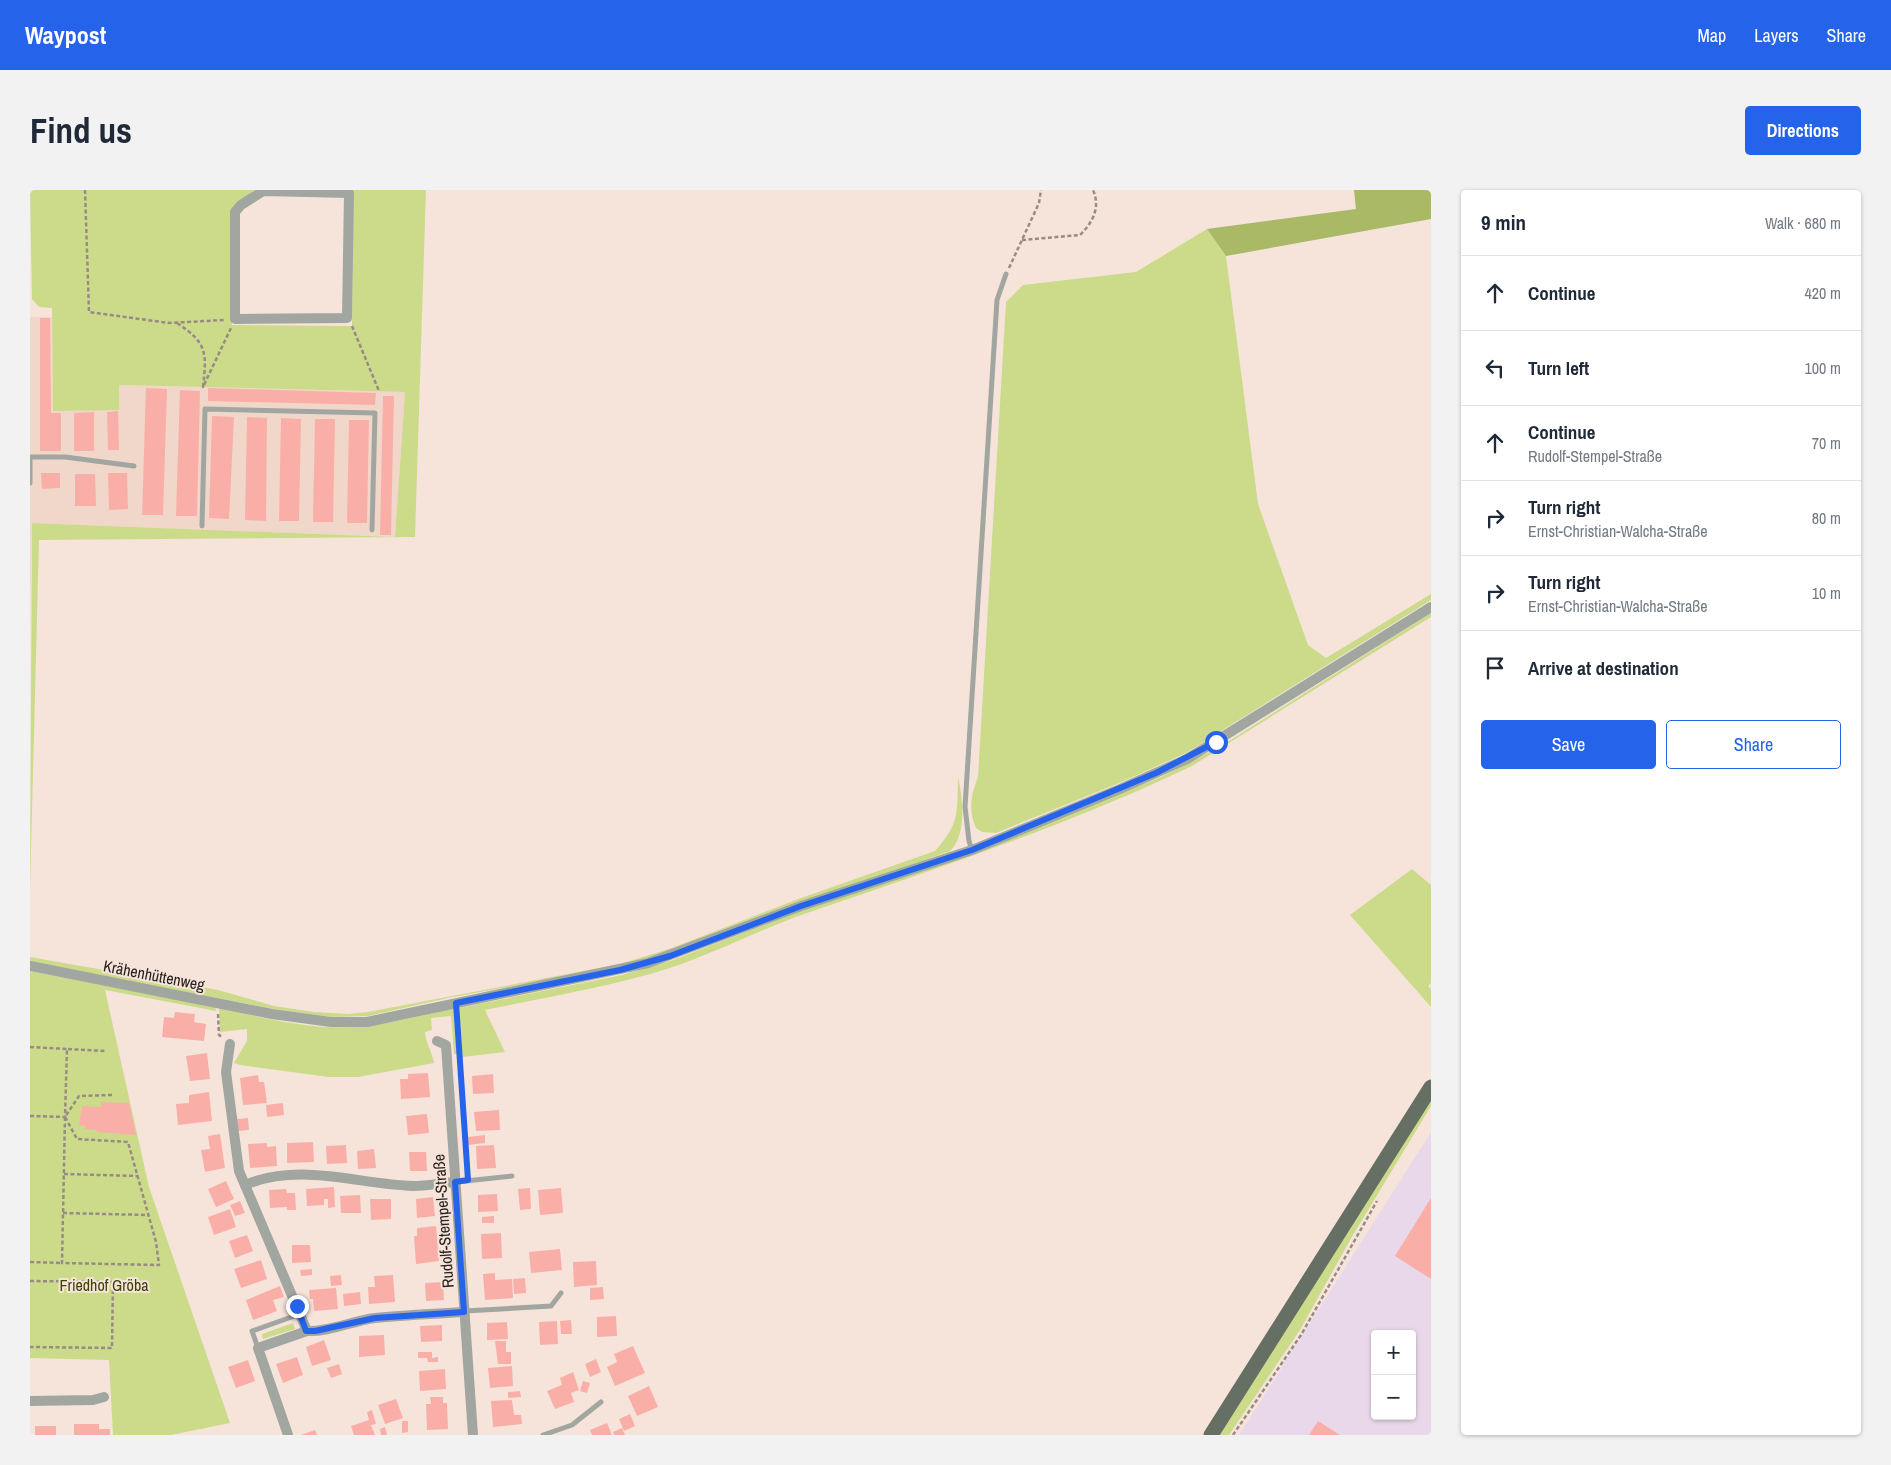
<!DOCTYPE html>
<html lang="en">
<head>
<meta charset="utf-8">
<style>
	body { margin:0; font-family:"Archivo Narrow",sans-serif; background:#f2f2f3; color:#1f2937 }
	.controls { position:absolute; right:15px; bottom:15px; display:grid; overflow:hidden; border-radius:5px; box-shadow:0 1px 4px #0004 }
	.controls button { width:45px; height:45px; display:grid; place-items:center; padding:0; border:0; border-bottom:1px solid #e0e1e3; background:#fff; color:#1f2937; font:25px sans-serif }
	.stop { position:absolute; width:15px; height:15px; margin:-11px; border:4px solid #2563eb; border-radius:50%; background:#fff }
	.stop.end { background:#2563eb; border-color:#fff; box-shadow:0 1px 5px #0008 }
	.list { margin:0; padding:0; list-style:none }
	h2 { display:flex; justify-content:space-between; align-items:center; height:65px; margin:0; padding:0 20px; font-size:21px }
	h2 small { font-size:16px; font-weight:400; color:#747a83 }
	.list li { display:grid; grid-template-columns:32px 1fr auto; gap:15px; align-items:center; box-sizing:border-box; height:75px; padding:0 20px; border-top:1px solid #e0e1e3 }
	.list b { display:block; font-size:19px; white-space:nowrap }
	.list p { margin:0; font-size:16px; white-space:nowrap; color:#747a83 }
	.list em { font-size:16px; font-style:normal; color:#747a83 }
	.actions { display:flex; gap:10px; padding:15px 20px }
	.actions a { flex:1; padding:11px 0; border:1px solid #2563eb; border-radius:5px; text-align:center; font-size:18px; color:#2563eb }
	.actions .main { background:#2563eb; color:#fff }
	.icon { flex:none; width:28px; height:28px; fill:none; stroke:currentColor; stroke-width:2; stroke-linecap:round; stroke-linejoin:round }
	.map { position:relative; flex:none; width:1401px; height:1245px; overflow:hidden; border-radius:5px }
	header { display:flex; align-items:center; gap:30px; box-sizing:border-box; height:70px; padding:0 25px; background:#2563eb; color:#fff }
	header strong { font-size:24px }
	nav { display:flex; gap:28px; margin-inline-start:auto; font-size:18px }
	.intro { display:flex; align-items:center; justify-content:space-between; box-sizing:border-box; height:120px; padding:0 30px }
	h1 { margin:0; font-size:35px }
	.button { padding:12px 22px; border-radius:5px; background:#2563eb; color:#fff; font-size:18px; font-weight:700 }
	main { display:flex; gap:30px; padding:0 30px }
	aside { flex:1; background:#fff; border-radius:5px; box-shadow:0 1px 4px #0004 }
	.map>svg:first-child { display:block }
	.commercial { fill:#e9d8ea; fill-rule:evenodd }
	.built { fill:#f0d7ca }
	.green { fill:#ccdb8a }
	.forest { fill:#aab965 }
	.building { fill:#f9afa7 }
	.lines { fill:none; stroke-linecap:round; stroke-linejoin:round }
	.path { stroke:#988b85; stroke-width:2.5; stroke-dasharray:4 2.5; stroke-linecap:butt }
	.service { stroke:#a1a6a0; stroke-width:5 }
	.minor { stroke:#a1a6a0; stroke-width:10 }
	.primary { stroke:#666f64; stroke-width:15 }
	.route { stroke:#2563eb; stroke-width:6 }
	.labels { text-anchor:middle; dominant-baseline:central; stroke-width:4; stroke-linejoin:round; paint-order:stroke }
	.street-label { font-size:16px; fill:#27211e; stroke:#f6e4db }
	.park-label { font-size:16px; fill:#3b4300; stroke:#f6e4db }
</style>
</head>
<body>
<header>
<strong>Waypost</strong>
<nav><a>Map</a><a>Layers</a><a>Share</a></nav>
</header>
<div class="intro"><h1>Find us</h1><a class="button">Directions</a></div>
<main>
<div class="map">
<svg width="1401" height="1245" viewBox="0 0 1401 1245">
	<rect width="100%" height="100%" fill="#f6e4db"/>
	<path class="commercial" d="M 1401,942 L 1401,1245 L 1209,1245 ZM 1345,1144 L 1382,1144 L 1382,1226 L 1345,1226 Z"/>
	<path class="built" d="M 0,127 L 22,127 L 23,221 L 88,195 L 375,202 L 365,347 L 2,333 L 0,425 Z"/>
	<g class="green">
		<path d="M 0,0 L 224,0 L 201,22 L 202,135 L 322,136 L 323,0 L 396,0 L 385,347 L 9,350 L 0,699 L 2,333 L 365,347 L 375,202 L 89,195 L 89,220 L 23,221 L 22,118 L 9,117 L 2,109 Z"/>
		<path d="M 1177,39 L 1196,66 L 1228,314 L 1278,455 L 1296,468 L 1401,404 L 1401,410 L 1156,563 L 1089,593 L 966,643 L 952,642 L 946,638 C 938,620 941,605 948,587 L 976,112 L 993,95 L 1106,82 Z"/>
		<path d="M 1401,423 L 1401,427 L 1162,576 C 1038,635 907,679 777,723 C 731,739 687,762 640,778 C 580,797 517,807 455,820 L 475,862 L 432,867 L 429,818 L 592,785 L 643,770 L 773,720 L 894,681 L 1131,587 L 1191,556 Z"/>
		<path d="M 928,587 C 933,609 937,645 920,661 L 640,762 L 590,776 L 418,808 L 338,826 L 302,827 L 244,819 L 0,772 L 0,767 L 188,800 L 244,816 L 284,822 L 318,824 L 338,822 L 590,774 L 639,759 L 771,708 L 905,661 C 930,633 927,623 928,587 Z"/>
		<path d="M 1382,679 L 1401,695 L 1401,793 L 1398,796 L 1401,799 L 1401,817 L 1320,725 Z"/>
		<path d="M 0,781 L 185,817 L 186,821 L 75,800 L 119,997 L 200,1233 L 141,1245 L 83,1245 L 79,1170 L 0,1168 Z"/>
		<path d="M 189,818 C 231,827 275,839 318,837 C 354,836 389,826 424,818 L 428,864 L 424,864 L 421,826 L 401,828 L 402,840 L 395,842 C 396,854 402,861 404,873 L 328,887 L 299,887 L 210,875 L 204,873 L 217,851 L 217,839 L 190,842 Z"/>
		<path d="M 1401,905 L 1401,916 L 1323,1045 L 1270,1140 L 1199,1245 L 1189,1245 Z"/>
		<path d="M 263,1133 L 265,1139 L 233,1149 L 232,1144 Z"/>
	</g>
	<path class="forest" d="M 1324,0 L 1401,0 L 1401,29 L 1196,66 L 1177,39 L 1326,19 Z"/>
	<g class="building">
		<path d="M 10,128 L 20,128 L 21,223 L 31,223 L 31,261 L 10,261 Z"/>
		<path d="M 116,198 L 137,199 L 133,325 L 112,325 Z"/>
		<path d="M 178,198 L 346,203 L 345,215 L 178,211 Z"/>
		<path d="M 150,200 L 170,201 L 167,326 L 146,326 Z"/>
		<path d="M 353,206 L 364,206 L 361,345 L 350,345 Z"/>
		<path d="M 88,221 L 89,260 L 78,260 L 77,222 Z"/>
		<path d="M 64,222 L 64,261 L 44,261 L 44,223 Z"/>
		<path d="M 182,226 L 204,227 L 199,329 L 179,328 Z"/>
		<path d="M 217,227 L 237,228 L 236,331 L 215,330 Z"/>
		<path d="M 251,228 L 271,229 L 269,331 L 249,331 Z"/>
		<path d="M 285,229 L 305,229 L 303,332 L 283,332 Z"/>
		<path d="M 319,230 L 339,230 L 337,333 L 317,333 Z"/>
		<path d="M 11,283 L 30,283 L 30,298 L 12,299 Z"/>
		<path d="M 78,283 L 97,283 L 98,319 L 79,320 Z"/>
		<path d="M 45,284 L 65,284 L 66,316 L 45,316 Z"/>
		<path d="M 145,822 L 165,824 L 164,832 L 176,834 L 174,851 L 132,847 L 134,827 L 144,828 Z"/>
		<path d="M 177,863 L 180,889 L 160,891 L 156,866 Z"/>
		<path d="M 398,883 L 400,907 L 371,909 L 370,889 L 378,889 L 378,884 Z"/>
		<path d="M 463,884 L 464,903 L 443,904 L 442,886 Z"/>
		<path d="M 228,885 L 229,892 L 234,892 L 237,913 L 213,915 L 210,888 Z"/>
		<path d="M 179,902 L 182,931 L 148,935 L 146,914 L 159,913 L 159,905 Z"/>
		<path d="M 71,912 L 99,913 L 106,945 L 67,942 L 67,940 L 55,939 L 55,936 L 49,935 L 52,916 L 71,917 Z"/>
		<path d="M 253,913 L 254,925 L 237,927 L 236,915 Z"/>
		<path d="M 469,920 L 470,940 L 446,941 L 444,922 Z"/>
		<path d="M 397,924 L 399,943 L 378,945 L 376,926 Z"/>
		<path d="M 218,928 L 219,940 L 208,941 L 207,929 Z"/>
		<path d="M 190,944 L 195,978 L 175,982 L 171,960 L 180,959 L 178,946 Z"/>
		<path d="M 455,945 L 455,953 L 438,955 L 438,947 Z"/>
		<path d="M 283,952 L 284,972 L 257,973 L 257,953 Z"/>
		<path d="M 237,953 L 237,957 L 246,956 L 247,976 L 220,978 L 218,954 Z"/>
		<path d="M 316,955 L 317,973 L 297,974 L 296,956 Z"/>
		<path d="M 464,955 L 466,978 L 447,979 L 446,956 Z"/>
		<path d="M 344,959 L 346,978 L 328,979 L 327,961 Z"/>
		<path d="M 379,962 L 396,962 L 397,981 L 380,981 Z"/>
		<path d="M 196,991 L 204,1009 L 186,1017 L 178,999 Z"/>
		<path d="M 304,997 L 305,1017 L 298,1018 L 298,1009 L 294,1009 L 294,1015 L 277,1016 L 276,999 Z"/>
		<path d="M 500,998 L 501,1019 L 490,1020 L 488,999 Z"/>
		<path d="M 531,998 L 533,1023 L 510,1025 L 508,1000 Z"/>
		<path d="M 256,999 L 257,1003 L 265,1003 L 266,1020 L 257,1020 L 257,1017 L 240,1018 L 239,1000 Z"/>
		<path d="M 467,1004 L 468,1021 L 448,1022 L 448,1005 Z"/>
		<path d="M 330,1005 L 331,1023 L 311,1023 L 310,1006 Z"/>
		<path d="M 403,1007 L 405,1026 L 387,1028 L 386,1009 Z"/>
		<path d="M 1401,1008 L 1401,1089 L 1365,1066 Z"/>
		<path d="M 340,1009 L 361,1009 L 361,1029 L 341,1030 Z"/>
		<path d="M 210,1011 L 215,1023 L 205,1026 L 200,1015 Z"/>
		<path d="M 200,1019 L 206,1037 L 184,1045 L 178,1027 Z"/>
		<path d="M 464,1026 L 464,1033 L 452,1033 L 452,1027 Z"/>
		<path d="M 406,1036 L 409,1071 L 386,1074 L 384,1046 L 387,1046 L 387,1038 Z"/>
		<path d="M 471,1043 L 472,1068 L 452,1069 L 451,1044 Z"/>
		<path d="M 217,1045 L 223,1061 L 205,1068 L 199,1051 Z"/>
		<path d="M 262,1055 L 280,1055 L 281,1072 L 262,1073 Z"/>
		<path d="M 530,1059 L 532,1080 L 501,1083 L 499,1062 Z"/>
		<path d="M 231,1070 L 237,1089 L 211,1098 L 204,1079 Z"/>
		<path d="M 566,1071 L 567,1095 L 544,1097 L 543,1072 Z"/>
		<path d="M 282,1079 L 282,1085 L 271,1086 L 270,1080 Z"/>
		<path d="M 465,1083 L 465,1090 L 482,1089 L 483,1108 L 455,1110 L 453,1084 Z"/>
		<path d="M 311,1085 L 312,1095 L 301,1096 L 300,1086 Z"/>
		<path d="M 363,1085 L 365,1112 L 339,1114 L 338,1097 L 345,1097 L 344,1086 Z"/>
		<path d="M 495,1088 L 496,1103 L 484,1104 L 483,1089 Z"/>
		<path d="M 413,1092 L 414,1110 L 396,1111 L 395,1093 Z"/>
		<path d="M 250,1096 L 254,1107 L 243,1110 L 247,1121 L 223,1130 L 216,1110 Z"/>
		<path d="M 573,1097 L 574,1109 L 560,1110 L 560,1098 Z"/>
		<path d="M 306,1098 L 308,1119 L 284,1121 L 283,1109 L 280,1109 L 279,1100 Z"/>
		<path d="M 330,1102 L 331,1114 L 314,1116 L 313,1104 Z"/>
		<path d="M 586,1126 L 587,1146 L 567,1147 L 567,1127 Z"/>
		<path d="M 541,1130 L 542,1144 L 531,1144 L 530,1131 Z"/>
		<path d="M 527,1131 L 528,1154 L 510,1155 L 509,1132 Z"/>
		<path d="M 477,1132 L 478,1149 L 457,1150 L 457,1133 Z"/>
		<path d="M 412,1135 L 412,1151 L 391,1152 L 390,1136 Z"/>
		<path d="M 354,1145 L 355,1165 L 329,1167 L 329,1146 Z"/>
		<path d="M 294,1150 L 301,1170 L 282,1176 L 276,1157 Z"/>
		<path d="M 465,1151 L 476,1151 L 476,1162 L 481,1162 L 481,1174 L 468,1174 Z"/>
		<path d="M 603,1156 L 615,1183 L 585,1196 L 577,1177 L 587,1172 L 584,1164 Z"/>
		<path d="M 388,1162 L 402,1162 L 402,1168 L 408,1167 L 408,1172 L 398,1172 L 397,1168 L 388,1168 Z"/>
		<path d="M 267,1167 L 273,1185 L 253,1193 L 246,1174 Z"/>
		<path d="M 566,1169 L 571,1182 L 560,1187 L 555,1174 Z"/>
		<path d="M 218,1170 L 225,1191 L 206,1198 L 198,1177 Z"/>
		<path d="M 309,1174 L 312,1184 L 301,1188 L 297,1178 Z"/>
		<path d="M 482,1176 L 483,1196 L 460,1198 L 458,1178 Z"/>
		<path d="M 415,1179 L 416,1199 L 390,1201 L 389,1181 Z"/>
		<path d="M 543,1182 L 549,1200 L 541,1203 L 544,1212 L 525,1219 L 517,1201 L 532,1195 L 530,1188 Z"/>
		<path d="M 553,1191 L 560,1193 L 557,1203 L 550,1201 Z"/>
		<path d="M 619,1196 L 628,1217 L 607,1226 L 598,1206 Z"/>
		<path d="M 490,1201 L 491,1207 L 478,1208 L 478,1202 Z"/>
		<path d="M 400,1207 L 413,1207 L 413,1213 L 417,1213 L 418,1239 L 397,1240 L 396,1214 L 401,1214 Z"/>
		<path d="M 366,1209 L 373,1228 L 355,1234 L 348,1215 Z"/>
		<path d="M 482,1210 L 484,1225 L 491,1225 L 492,1234 L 463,1237 L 461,1211 Z"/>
		<path d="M 342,1220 L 346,1234 L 341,1235 L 345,1245 L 324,1245 L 321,1236 L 339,1230 L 337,1222 Z"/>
		<path d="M 600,1224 L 605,1236 L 594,1241 L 589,1229 Z"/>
		<path d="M 372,1231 L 378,1231 L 378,1242 L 372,1243 Z"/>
		<path d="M 1288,1231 L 1310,1245 L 1279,1245 Z"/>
		<path d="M 577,1233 L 582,1245 L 562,1245 L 560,1240 Z"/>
		<path d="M 44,1234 L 69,1234 L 69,1239 L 80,1239 L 80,1245 L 44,1245 Z"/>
		<rect x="5" y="1236" width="21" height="9"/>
		<path d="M 355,1237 L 357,1245 L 351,1245 L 350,1239 Z"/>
		<path d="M 592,1238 L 595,1245 L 584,1245 L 583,1242 Z"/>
		<path d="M 285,1240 L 287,1245 L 271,1245 Z"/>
	</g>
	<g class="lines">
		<g class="path">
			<path d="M 55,0 L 59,122 L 139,133 L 194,130"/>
			<path d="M 992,50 L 1050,45 C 1062,33 1071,18 1063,0"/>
			<path d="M 979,78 L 1009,13 L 1011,0"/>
			<path d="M 147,133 C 177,153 177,162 173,197 L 201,138"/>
			<path d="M 322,136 L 349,201"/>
			<path d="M 188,824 L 189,845 L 192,847"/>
			<path d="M 427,824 L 434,931"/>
			<path d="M 0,857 L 37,859"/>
			<path d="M 0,926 L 35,927 L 37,859 L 76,861"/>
			<path d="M 35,927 L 32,1073 L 129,1075 L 126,1052 L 98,952 L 47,949 L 35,927 L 49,906 L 82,905"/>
			<path d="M 34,984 L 108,986"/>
			<path d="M 33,1023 L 118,1025"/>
			<path d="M 0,1072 L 32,1073"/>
			<path d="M 0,1091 L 83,1092 L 82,1158 L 0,1157"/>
			<path d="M 1203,1245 L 1271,1145 L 1347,1011"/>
		</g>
		<g class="service">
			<path d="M 0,293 L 0,267 L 35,267 L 104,276"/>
			<path d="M 172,336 L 175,219 L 345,223 L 342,340"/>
			<path d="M 942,660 L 939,651 L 935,617 L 967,110 L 976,84"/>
			<path d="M 426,992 L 482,986"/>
			<path d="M 435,1121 L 521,1116 L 531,1103"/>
			<path d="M 228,1158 L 222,1141 L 270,1124"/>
			<path d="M 513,1245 L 542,1235 L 571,1212"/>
		</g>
		<g class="minor">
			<path d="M 233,1 L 319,3 L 317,128 L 205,129 L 205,22 L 211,15 Z"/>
			<path d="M 0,776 L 242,824 L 301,832 L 337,832 L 618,773 L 771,716 L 942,660 L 1090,599 L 1157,569 L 1401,417"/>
			<path d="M 407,851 L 416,855 L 443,1245"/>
			<path d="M 200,854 L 196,882 L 209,981 L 277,1141"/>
			<path d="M 215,995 C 269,972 327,994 383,996 C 397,996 411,993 425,992"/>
			<path d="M 0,1211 L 63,1210 L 74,1207"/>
			<path d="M 258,1245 L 228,1158 L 277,1141 C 299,1142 322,1131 345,1128 C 374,1125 404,1124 434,1122"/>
		</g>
		<path class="primary" d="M 1181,1245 L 1401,897"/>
	</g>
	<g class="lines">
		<path class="route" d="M 267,1116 L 276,1141 L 285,1141 L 345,1128 L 434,1122 L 425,992 L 438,990 L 426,813 L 590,780 L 640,766 L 771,716 L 942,660 L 1126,583 L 1186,552"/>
	</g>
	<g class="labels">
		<g class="street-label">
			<text transform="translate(124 785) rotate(11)">Krähenhüttenweg</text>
			<text transform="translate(413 1031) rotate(-94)">Rudolf-Stempel-Straße</text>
		</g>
		<g class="park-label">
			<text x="74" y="1095">Friedhof Gröba</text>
		</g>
	</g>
</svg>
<div class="controls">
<button>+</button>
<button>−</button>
</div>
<div class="stop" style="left:1186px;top:552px"></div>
<div class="stop end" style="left:267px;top:1116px"></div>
</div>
<aside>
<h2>9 min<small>Walk · 680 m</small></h2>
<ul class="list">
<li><svg class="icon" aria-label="ahead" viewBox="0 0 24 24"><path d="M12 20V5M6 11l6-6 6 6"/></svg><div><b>Continue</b></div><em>420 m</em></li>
<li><svg class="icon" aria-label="left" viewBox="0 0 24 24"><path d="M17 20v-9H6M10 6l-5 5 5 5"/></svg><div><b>Turn left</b></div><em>100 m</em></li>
<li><svg class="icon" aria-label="ahead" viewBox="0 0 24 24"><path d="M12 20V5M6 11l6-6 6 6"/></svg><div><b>Continue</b><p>Rudolf-Stempel-Straße</p></div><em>70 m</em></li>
<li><svg class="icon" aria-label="right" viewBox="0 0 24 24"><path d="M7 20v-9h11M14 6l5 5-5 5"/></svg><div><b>Turn right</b><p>Ernst-Christian-Walcha-Straße</p></div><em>80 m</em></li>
<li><svg class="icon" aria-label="right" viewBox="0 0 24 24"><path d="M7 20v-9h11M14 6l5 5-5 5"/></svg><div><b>Turn right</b><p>Ernst-Christian-Walcha-Straße</p></div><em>10 m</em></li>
<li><svg class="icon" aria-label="arrive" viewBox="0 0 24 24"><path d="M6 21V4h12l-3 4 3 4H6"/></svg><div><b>Arrive at destination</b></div></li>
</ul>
<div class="actions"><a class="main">Save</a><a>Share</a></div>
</aside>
</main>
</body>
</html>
